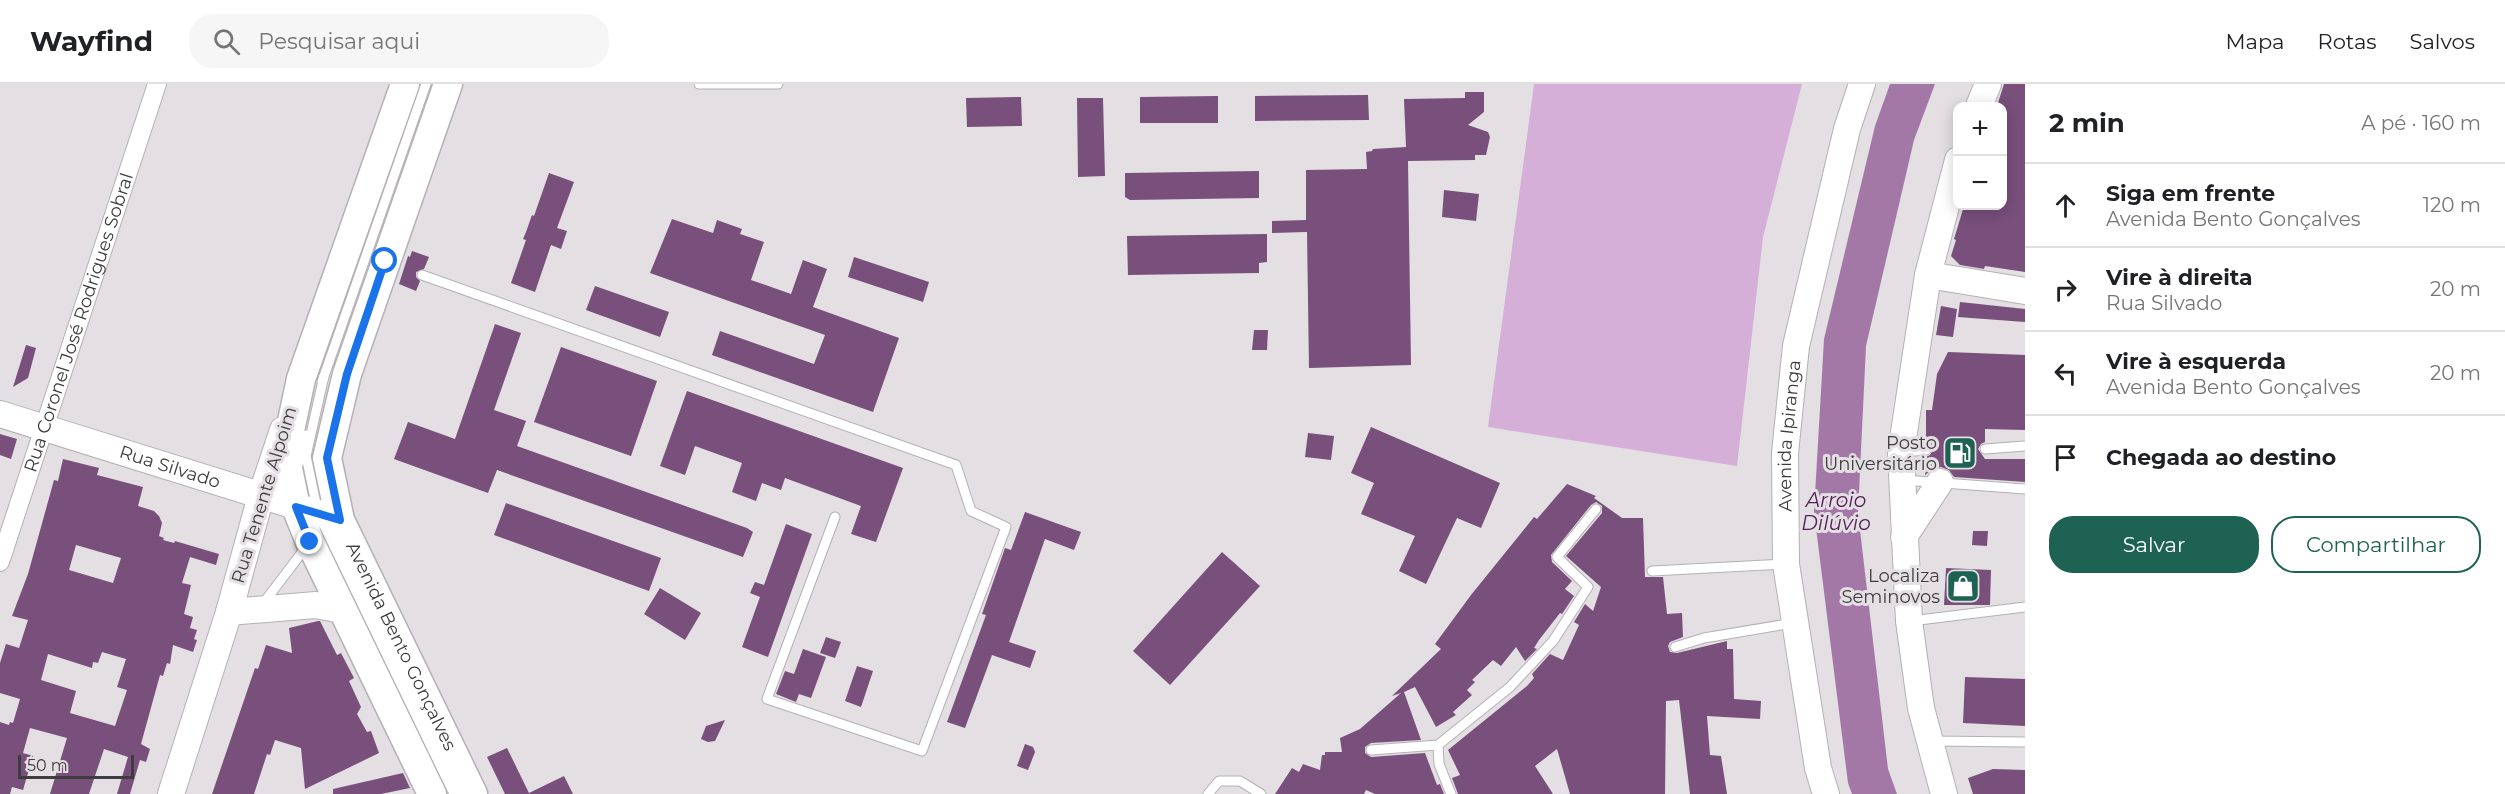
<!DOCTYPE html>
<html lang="pt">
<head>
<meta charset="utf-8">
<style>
	body { margin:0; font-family:Montserrat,sans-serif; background:#f6f6f6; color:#202124 }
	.controls { position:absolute; right:18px; top:18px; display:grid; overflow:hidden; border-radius:12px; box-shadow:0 3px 15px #0003 }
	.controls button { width:54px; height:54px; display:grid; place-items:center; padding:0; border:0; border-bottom:2px solid #e0e0e0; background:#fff; color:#202124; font:30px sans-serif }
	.scale { position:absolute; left:18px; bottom:15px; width:116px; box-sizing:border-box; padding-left:6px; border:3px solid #3d3c3e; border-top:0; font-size:16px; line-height:21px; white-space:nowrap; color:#3d3c3e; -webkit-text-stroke:4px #e3dfe3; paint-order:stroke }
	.stop { position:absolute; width:18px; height:18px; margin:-14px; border:4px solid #1a73e8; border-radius:50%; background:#fff }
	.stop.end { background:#1a73e8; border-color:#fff; box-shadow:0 2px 6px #0008 }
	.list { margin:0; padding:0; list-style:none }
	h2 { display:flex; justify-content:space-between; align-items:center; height:78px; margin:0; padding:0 24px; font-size:26px }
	h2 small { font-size:20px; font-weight:400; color:#757577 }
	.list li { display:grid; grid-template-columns:39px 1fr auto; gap:18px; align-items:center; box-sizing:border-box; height:84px; padding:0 24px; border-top:2px solid #e0e0e0 }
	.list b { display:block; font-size:22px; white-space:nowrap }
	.list p { margin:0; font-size:20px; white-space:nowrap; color:#757577 }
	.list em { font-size:20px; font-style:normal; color:#757577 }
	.actions { display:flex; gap:12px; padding:18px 24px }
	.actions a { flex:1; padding:14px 0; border:2px solid #1e6253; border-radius:24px; text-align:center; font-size:21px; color:#1e6253 }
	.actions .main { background:#1e6253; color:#fff }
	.icon { flex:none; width:33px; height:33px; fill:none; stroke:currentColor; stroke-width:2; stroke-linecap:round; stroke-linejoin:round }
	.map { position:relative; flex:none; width:2025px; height:710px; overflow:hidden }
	header { display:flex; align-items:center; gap:36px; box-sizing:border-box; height:84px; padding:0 30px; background:#fff; border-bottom:2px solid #e0e0e0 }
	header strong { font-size:28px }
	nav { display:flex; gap:33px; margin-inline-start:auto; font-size:21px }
	.search { width:420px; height:54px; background:#f6f6f6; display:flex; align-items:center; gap:15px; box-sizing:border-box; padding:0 21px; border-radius:24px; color:#757577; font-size:22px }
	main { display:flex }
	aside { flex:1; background:#fff }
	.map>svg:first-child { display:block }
	.green { fill:#d5afd7 }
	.water { fill:#a478a6 }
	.building { fill:#794f7b; fill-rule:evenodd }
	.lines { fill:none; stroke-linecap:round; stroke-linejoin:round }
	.lane-casing { stroke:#b4b0b4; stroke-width:11 }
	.street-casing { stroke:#b4b0b4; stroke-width:20 }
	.secondary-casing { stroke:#b4b0b4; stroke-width:28 }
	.primary-casing { stroke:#b4b0b4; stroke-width:31 }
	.lane { stroke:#fff; stroke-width:9 }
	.street { stroke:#fff; stroke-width:18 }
	.secondary { stroke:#fff; stroke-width:26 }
	.primary { stroke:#fff; stroke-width:28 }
	.route { stroke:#1a73e8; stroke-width:8 }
	.labels { text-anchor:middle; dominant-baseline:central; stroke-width:6; stroke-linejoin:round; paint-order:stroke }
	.street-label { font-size:18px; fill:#3d3c3e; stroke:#e3dfe3 }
	.poi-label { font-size:18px; fill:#3d3c3e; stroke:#e3dfe3; text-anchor:end }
	.water-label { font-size:20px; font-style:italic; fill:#541e58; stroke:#e3dfe3 }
</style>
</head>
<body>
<header>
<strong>Wayfind</strong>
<div class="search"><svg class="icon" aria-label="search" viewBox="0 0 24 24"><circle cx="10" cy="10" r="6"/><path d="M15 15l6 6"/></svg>Pesquisar aqui</div>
<nav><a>Mapa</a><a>Rotas</a><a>Salvos</a></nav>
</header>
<main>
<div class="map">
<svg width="2025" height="710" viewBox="0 0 2025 710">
	<rect width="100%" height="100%" fill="#e3dfe3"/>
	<path class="green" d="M 1534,0 L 1802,0 L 1763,153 L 1737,382 L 1488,343 Z"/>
	<path class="water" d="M 1890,0 L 1935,0 L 1914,56 L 1866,262 L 1858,429 L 1888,685 L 1897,710 L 1852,710 L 1848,699 L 1814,428 L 1824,255 L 1875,42 Z"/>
	<g class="building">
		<path d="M 2004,0 L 2025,0 L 2025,188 L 1985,182 L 1984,185 L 1960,181 L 1951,172 L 1956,156 L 1954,155 L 1964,122 L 2002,122 L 2002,22 L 1997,22 Z"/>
		<path d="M 1465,8 L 1484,8 L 1484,28 L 1468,41 L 1488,48 L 1490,53 L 1486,71 L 1475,71 L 1475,76 L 1408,77 L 1411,281 L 1309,284 L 1307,148 L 1272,149 L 1272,137 L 1306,136 L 1306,86 L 1367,85 L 1366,68 L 1372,67 L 1373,65 L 1406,63 L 1404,15 L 1465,14 Z"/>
		<path d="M 1368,11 L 1369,36 L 1255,37 L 1255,12 Z"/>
		<path d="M 1218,12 L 1218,39 L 1140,39 L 1140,13 Z"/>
		<path d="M 1021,13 L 1022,42 L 967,43 L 966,14 Z"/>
		<path d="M 1077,14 L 1103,14 L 1105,92 L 1078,93 Z"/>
		<path d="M 1259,87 L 1259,114 L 1130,116 L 1125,113 L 1125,89 Z"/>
		<path d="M 549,89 L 574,98 L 557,144 L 567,147 L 561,165 L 551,161 L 535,208 L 511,199 L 526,156 L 523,155 L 526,148 L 532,131 L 534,132 Z"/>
		<path d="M 1444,106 L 1479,110 L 1476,137 L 1442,133 Z"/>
		<path d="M 672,135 L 713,149 L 717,136 L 742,145 L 740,150 L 764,158 L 751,196 L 791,210 L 803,176 L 827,185 L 813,223 L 899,254 L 873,328 L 712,271 L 720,247 L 814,280 L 825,251 L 650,189 Z"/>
		<path d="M 1267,150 L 1267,178 L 1259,179 L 1259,189 L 1128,191 L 1127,152 Z"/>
		<path d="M 412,167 L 429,173 L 424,185 L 416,188 L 416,193 L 420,197 L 416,207 L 399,200 L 408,172 L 410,173 Z"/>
		<path d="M 854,173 L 929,198 L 923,218 L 848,193 Z"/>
		<path d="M 595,202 L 669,228 L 660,253 L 586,226 Z"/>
		<path d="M 1960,218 L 2025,225 L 2025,238 L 1958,233 Z"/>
		<path d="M 1941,222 L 1957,225 L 1953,253 L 1936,251 Z"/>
		<path d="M 495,240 L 521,249 L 494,326 L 526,337 L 517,362 L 747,444 L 753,448 L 743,473 L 497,386 L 488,409 L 394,375 L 408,338 L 455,355 Z"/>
		<path d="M 1254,246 L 1268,246 L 1267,266 L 1252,266 Z"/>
		<path d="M 26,261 L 36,264 L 28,294 L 13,303 Z"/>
		<path d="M 561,263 L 657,297 L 631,372 L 534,338 Z"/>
		<path d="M 1948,268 L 2025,271 L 2025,346 L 1985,345 L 1985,358 L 1981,360 L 1978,365 L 1985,375 L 2025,375 L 2025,398 L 1954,393 L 1949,386 L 1941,383 L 1934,384 L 1925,391 L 1926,373 L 1930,371 L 1933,366 L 1931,362 L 1926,359 L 1926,326 L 1932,326 L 1937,290 Z"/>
		<path d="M 687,307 L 903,384 L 876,458 L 851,450 L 861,422 L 785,394 L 781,406 L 762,399 L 756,417 L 732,408 L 742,379 L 695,362 L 685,391 L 660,382 Z"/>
		<path d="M 1371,343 L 1500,399 L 1481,444 L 1457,434 L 1426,500 L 1399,487 L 1415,452 L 1361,430 L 1374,399 L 1351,389 Z"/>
		<path d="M 1308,349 L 1334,352 L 1331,376 L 1305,373 Z"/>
		<path d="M 0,350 L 17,355 L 11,375 L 0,371 Z"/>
		<path d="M 63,375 L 99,384 L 97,391 L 143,403 L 138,422 L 154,427 L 159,432 L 162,439 L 159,452 L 164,454 L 163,456 L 174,459 L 175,457 L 219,470 L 216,481 L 190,473 L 182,499 L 191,501 L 184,530 L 193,533 L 190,544 L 197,546 L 194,555 L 197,556 L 193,568 L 173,561 L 170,580 L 167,579 L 163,592 L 160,591 L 141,660 L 150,665 L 146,678 L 140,676 L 130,710 L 117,710 L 128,673 L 104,665 L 89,710 L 50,710 L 67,654 L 30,644 L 23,669 L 33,672 L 23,706 L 12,703 L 10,710 L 0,710 L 0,638 L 9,641 L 10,638 L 13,639 L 20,615 L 0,609 L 0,579 L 6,560 L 19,564 L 28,536 L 12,532 L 28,490 L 54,396 L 58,397 ZM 76,461 L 121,474 L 113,499 L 69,486 ZM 102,568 L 126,575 L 117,603 L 127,606 L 115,642 L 70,629 L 76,607 L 41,596 L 48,570 L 92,584 L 93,578 L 98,579 Z"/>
		<path d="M 1567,400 L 1596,412 L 1594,414 L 1622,434 L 1643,434 L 1645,493 L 1663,493 L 1667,530 L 1682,529 L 1683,553 L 1670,558 L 1668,562 L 1670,568 L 1677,569 L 1727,557 L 1727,565 L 1733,565 L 1734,615 L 1761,617 L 1760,635 L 1707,632 L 1710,671 L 1721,672 L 1727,710 L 1690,710 L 1679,616 L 1666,617 L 1665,710 L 1570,710 L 1557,665 L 1535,682 L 1553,710 L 1458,710 L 1452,694 L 1460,691 L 1448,666 L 1527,602 L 1534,594 L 1532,590 L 1550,570 L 1563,576 L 1579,541 L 1574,538 L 1585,520 L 1593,527 L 1601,503 L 1566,472 L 1602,429 L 1602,422 L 1596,418 L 1591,421 L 1551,471 L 1552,478 L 1572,497 L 1565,505 L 1574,512 L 1562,530 L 1560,529 L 1539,556 L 1534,564 L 1537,565 L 1525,577 L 1516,563 L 1501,582 L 1493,576 L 1472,596 L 1475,598 L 1467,606 L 1472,611 L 1453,628 L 1456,631 L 1436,643 L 1415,603 L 1404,608 L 1421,656 L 1371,659 L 1365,663 L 1365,669 L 1371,673 L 1425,669 L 1437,701 L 1440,700 L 1444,710 L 1375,710 L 1366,706 L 1364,710 L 1275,710 L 1292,684 L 1299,688 L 1303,680 L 1320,686 L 1322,671 L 1325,671 L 1325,668 L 1342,668 L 1340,654 L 1360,645 L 1401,609 L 1392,612 L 1441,565 L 1435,560 L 1471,511 L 1534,433 L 1537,435 Z"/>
		<path d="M 506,419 L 661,474 L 649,507 L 494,451 Z"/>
		<path d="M 1025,428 L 1081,448 L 1074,466 L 1045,455 L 1009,558 L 1036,567 L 1030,584 L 992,571 L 965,644 L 947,638 L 986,531 L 982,530 L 1005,464 L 1011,466 Z"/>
		<path d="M 786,440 L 812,450 L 768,573 L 742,563 L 760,513 L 750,509 L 755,498 L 764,501 Z"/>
		<path d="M 1973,447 L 1988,447 L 1987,462 L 1972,461 Z"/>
		<path d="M 1222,468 L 1260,502 L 1170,601 L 1133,567 Z"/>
		<path d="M 1946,484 L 1991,486 L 1990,521 L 1944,521 Z"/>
		<path d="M 660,504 L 701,529 L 685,556 L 644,530 Z"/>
		<path d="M 318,537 L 320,537 L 337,571 L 341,569 L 354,594 L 349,597 L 361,623 L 357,630 L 367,648 L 371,647 L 379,669 L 305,705 L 301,664 L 275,656 L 270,671 L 267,670 L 254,710 L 212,710 L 255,584 L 258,585 L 266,561 L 292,569 L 289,544 Z"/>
		<path d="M 826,553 L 841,558 L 835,574 L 820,569 Z"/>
		<path d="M 803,565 L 826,573 L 811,614 L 799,610 L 796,618 L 776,610 L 785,587 L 794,590 Z"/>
		<path d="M 857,582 L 873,587 L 861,623 L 845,617 Z"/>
		<path d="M 1965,593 L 2025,595 L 2025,642 L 1963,639 Z"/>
		<path d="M 725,636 L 715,657 L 708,658 L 701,655 L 706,642 Z"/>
		<path d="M 1025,660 L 1033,663 L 1035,668 L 1028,686 L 1017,682 Z"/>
		<path d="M 507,664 L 529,709 L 564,692 L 573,710 L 505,710 L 487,673 Z"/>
		<path d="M 1993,685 L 2025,686 L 2025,710 L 1973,710 L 1968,694 Z"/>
		<path d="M 403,689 L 410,704 L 381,710 L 333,710 L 333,705 Z"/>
	</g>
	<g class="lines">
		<defs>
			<g id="lane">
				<path d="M 699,0 L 778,0"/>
				<path d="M 422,191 L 956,381 L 971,427 L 1006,443 L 922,667 L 767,615 L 835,433"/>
				<path d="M 324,292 L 306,372 L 318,429 L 454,710"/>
				<path d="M 322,298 L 426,0"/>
				<path d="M 1985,365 L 2025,362"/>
				<path d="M 1904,368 L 1926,366"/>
				<path d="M 298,381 L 305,351"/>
				<path d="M 1903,396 L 2025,405"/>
				<path d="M 1652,487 L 1784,480"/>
				<path d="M 262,521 L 306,463"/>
				<path d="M 1911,537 L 2025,523"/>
				<path d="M 1675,563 L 1704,554 L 1793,539"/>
				<path d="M 1932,657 L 2025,658"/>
				<path d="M 1438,661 L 1510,603 L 1553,557 L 1588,503 L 1557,473 L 1596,425"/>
				<path d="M 1438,661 L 1439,680 L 1451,710"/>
				<path d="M 1371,666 L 1438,661"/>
				<path d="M 1208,710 L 1219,697 L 1240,697 L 1261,710"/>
			</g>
			<g id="street">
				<path id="s1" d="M 0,478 L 157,0"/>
			</g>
			<g id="secondary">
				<path d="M 1979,22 L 1988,0"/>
				<path d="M 1928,191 L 2025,207"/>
				<path id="s2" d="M 0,330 L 340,436"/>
				<path d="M 1904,453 L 1940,398"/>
				<path d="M 229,528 L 316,521 L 342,526"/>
				<path d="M 171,710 L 229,528 L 261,412 L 283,346"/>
				<path id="s3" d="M 1826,710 L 1818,684 L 1786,480 L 1785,369 L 1796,262 L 1847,45 L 1862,0"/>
				<path d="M 1944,710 L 1921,624 L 1909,537 L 1901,368 L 1928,191 L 1958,76"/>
			</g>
			<g id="primary">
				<path d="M 405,0 L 301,295 L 285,370 L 296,423 L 310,458 L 432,710"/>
				<path id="s4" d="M 448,0 L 347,290 L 327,374 L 340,436 L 473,710"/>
			</g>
		</defs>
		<use href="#lane" class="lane-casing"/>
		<use href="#street" class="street-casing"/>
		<use href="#secondary" class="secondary-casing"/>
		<use href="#primary" class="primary-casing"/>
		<use href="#lane" class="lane"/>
		<use href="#street" class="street"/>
		<use href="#secondary" class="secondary"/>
		<use href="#primary" class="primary"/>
	</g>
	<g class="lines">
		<path class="route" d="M 310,458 L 296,423 L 340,436 L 327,374 L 347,290 L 385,177"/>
	</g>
	<defs>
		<symbol id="fuel-square" viewBox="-11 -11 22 22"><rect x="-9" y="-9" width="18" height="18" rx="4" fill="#1e6253" stroke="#e3dfe3"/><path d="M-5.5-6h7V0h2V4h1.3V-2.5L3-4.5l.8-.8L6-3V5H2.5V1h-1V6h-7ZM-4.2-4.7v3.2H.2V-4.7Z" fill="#fff"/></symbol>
		<symbol id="shop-square" viewBox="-11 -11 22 22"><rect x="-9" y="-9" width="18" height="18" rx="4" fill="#1e6253" stroke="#e3dfe3"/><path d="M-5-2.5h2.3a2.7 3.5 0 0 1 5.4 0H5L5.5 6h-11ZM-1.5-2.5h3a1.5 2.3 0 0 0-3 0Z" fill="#fff"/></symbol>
	</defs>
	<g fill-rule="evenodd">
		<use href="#fuel-square" x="1941" y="350" width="38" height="38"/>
		<use href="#shop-square" x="1944" y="483" width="38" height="38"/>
	</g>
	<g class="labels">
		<g class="street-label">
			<text stroke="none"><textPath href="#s1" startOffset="252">Rua Coronel José Rodrigues Sobral</textPath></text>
			<text stroke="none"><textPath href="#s3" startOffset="362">Avenida Ipiranga</textPath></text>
			<text stroke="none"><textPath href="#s2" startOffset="178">Rua Silvado</textPath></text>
			<text transform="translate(264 411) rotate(-73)">Rua Tenente Alpoim</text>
			<text stroke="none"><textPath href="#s4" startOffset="597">Avenida Bento Gonçalves</textPath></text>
		</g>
		<g class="poi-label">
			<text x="1937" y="359">Posto<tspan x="1937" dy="21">Universitário</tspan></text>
			<text x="1940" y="492">Localiza<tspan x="1940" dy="21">Seminovos</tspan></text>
		</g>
		<g class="water-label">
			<text x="1836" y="416">Arroio<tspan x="1836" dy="23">Dilúvio</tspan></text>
		</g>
	</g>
</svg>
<div class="controls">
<button>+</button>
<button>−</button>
</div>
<div class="scale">50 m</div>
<div class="stop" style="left:385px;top:177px"></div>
<div class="stop end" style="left:310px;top:458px"></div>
</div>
<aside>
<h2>2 min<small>A pé · 160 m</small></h2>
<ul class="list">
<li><svg class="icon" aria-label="ahead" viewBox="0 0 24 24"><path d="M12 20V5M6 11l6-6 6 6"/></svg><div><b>Siga em frente</b><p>Avenida Bento Gonçalves</p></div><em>120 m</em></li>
<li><svg class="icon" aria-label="right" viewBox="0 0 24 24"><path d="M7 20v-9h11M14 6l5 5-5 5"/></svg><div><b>Vire à direita</b><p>Rua Silvado</p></div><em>20 m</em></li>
<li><svg class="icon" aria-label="left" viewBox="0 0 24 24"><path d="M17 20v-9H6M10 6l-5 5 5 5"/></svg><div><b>Vire à esquerda</b><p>Avenida Bento Gonçalves</p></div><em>20 m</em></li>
<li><svg class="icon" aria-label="arrive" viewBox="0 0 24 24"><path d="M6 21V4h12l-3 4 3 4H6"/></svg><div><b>Chegada ao destino</b></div></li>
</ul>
<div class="actions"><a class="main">Salvar</a><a>Compartilhar</a></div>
</aside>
</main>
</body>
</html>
